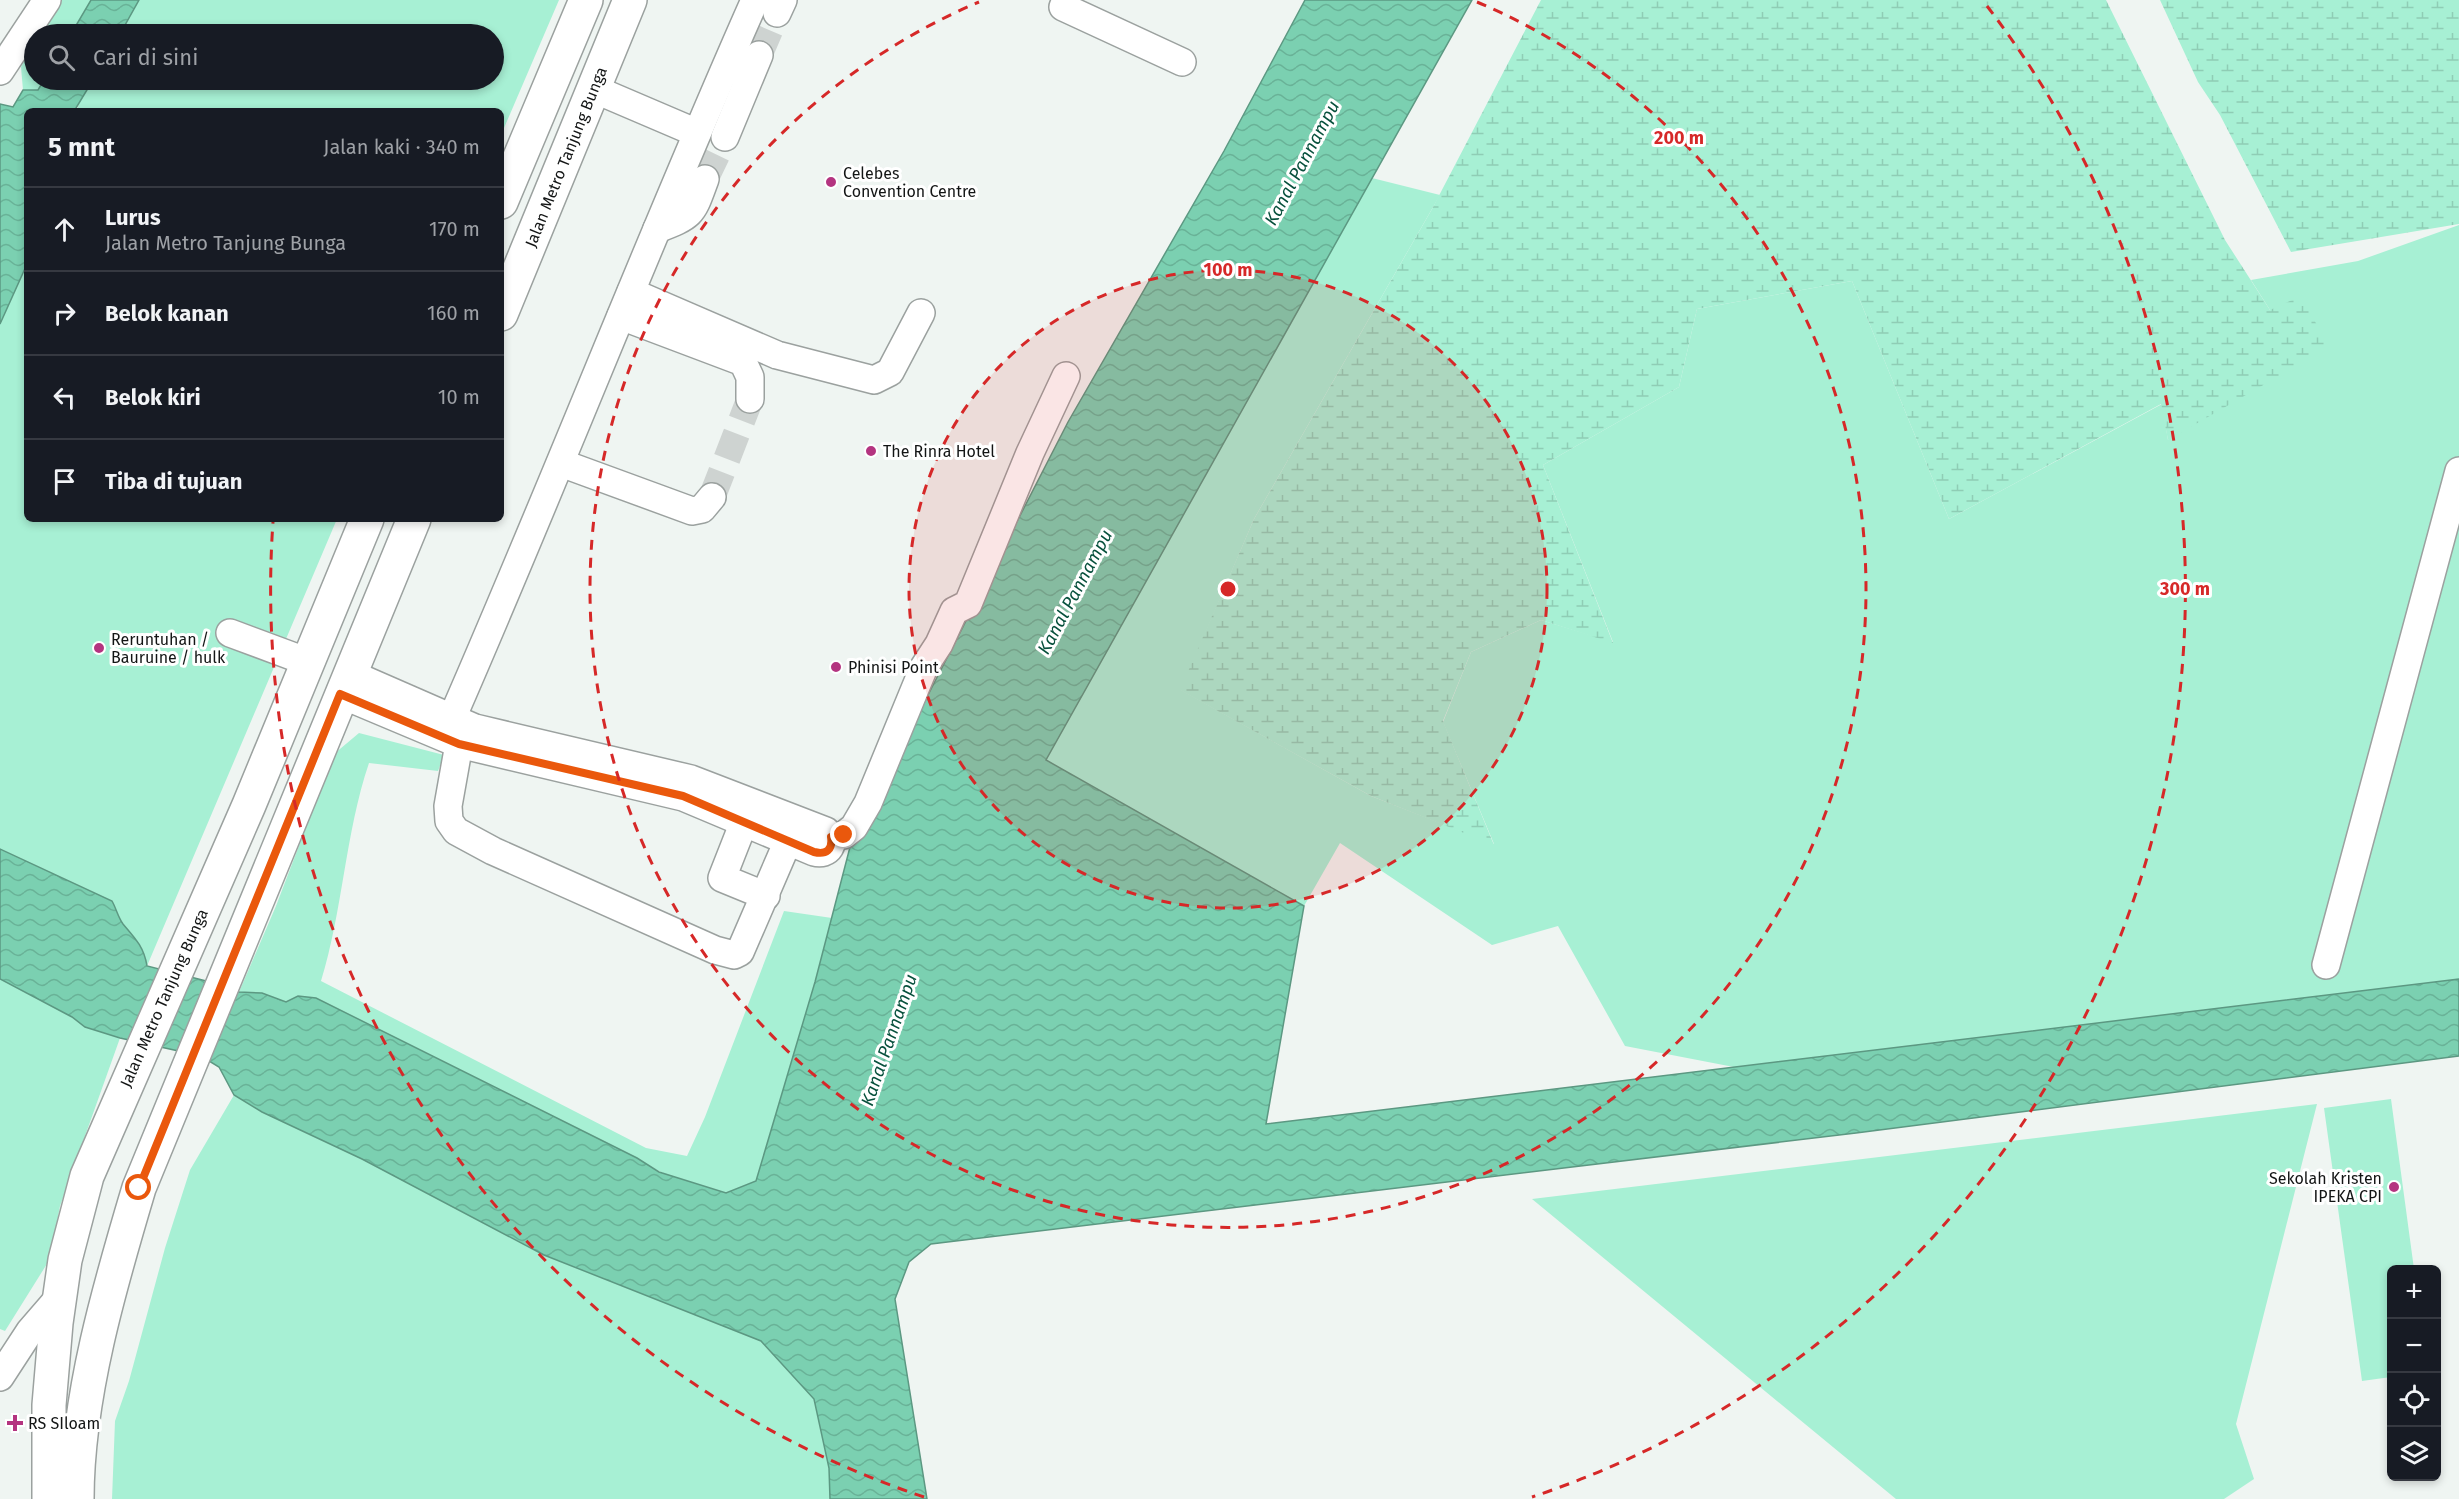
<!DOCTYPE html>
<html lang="id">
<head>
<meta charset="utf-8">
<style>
	body { margin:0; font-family:"Fira Sans",sans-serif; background:#242831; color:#f1f3f6 }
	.controls { position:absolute; right:18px; bottom:18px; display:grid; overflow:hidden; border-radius:9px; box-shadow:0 3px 9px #0003 }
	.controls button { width:54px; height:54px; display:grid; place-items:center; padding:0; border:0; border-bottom:2px solid #363941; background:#171b24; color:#f1f3f6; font:30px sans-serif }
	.stop { position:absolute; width:18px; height:18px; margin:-14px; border:4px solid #ea580c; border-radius:50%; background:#fff }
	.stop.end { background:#ea580c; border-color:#fff; box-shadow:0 2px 6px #0008 }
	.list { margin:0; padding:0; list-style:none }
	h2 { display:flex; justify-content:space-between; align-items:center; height:78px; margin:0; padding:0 24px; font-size:26px }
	h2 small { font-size:20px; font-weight:400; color:#9ea1a6 }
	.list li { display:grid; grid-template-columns:39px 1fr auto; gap:18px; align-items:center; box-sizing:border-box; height:84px; padding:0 24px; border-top:2px solid #363941 }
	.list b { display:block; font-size:22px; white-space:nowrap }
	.list p { margin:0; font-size:20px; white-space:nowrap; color:#9ea1a6 }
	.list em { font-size:20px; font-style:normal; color:#9ea1a6 }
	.icon { flex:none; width:33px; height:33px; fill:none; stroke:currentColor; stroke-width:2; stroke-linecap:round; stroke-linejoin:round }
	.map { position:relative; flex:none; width:2459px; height:1499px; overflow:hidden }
	.search { position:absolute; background:#171b24; box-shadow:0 3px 9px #0003; left:24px; top:24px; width:480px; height:66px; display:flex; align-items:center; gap:15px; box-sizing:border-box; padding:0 21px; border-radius:33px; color:#9ea1a6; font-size:22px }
	.panel { position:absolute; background:#171b24; box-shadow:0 3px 9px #0003; left:24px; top:108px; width:480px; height:414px; border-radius:9px }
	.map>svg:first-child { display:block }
	.green { fill:#a7f0d4 }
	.wetland { fill:url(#wetland-marsh) }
	.water { fill:url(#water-waves); stroke:#5c9882; stroke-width:1.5 }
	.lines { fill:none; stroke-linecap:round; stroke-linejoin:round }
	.minor-tunnel { stroke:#ced3d1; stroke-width:27; stroke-dasharray:27 14; stroke-linecap:butt }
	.minor-casing { stroke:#9ba19f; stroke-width:30 }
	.major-casing { stroke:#9ba19f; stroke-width:36 }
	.minor { stroke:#fff; stroke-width:27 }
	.major { stroke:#fff; stroke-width:33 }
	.route { stroke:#ea580c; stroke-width:8 }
	.ring { fill:none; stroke:#d62828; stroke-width:3; stroke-dasharray:10 8 }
	.poi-dot { fill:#b43480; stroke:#fff; stroke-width:2 }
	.labels { text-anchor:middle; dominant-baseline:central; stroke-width:6; stroke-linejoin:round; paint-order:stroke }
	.street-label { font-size:16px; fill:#131515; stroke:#fff }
	.poi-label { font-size:16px; fill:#131515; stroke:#fff; text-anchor:start }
	.water-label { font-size:18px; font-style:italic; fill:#08513d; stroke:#fff }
	.centre { fill:#d62828; stroke:#fff; stroke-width:3 }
	.ring-label { font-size:18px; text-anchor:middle; font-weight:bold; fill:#d62828; stroke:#fff; stroke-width:6; stroke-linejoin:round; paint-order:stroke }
</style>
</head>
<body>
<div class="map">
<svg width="2459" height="1499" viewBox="0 0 2459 1499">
	<defs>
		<pattern id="wetland-marsh" width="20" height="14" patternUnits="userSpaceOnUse" patternTransform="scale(1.5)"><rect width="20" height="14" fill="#a7f0d4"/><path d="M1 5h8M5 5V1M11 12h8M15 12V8" fill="none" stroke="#8fcdb5"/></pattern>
		<pattern id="water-waves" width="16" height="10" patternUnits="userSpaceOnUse" patternTransform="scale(1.5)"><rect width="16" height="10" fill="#7bd0b1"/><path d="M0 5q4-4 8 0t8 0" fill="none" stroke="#69b297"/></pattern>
	</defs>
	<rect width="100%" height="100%" fill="#eff5f2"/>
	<g class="green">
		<path d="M 59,0 L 91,0 L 71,34 L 39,34 Z"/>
		<path d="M 139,0 L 559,0 L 501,135 L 501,111 L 77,111 L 79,103 L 93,80 L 494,80 L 494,34 L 120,34 Z"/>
		<path d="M 34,42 L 34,80 L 44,80 L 38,90 L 23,90 L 21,67 Z"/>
		<path d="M 1372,178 L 1440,195 L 1254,519 L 1181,690 L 1371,796 L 1494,844 L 1443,722 L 1471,652 L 1541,620 L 1613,642 L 1543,465 L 1679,387 L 1697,309 L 1852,281 L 1949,519 L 2162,404 L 2168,440 L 2270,310 L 2251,280 L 2358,261 L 2459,225 L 2459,979 L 1739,1068 L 1625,1046 L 1558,926 L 1492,945 L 1340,843 L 1304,906 L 1045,761 Z"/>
		<path d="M 27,264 L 27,519 L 337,519 L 147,966 C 144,947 134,937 123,924 C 118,917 116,908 112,901 L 0,849 L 0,324 Z"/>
		<path d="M 359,733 L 444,755 L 438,771 L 369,763 C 345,834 343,910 321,981 L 646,1148 L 687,1156 L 705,1117 L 784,911 L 832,918 L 805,1020 L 756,1181 C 748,1185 734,1193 725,1193 C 700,1193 658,1172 637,1158 L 298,996 L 286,1002 L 262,993 L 239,992 L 276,906 L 334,754 Z"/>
		<path d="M 0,979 L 72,1017 L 85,1027 L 120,1038 L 60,1206 L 50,1259 L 5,1331 L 0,1329 Z"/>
		<path d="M 234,1095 L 262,1112 L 362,1159 L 544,1255 L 761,1341 L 814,1399 L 829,1468 L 830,1499 L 112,1499 L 115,1421 L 129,1381 L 165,1248 L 190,1170 Z"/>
		<path d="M 2391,1099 L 2414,1269 L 2392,1270 L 2391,1377 L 2362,1381 L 2324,1108 Z"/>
		<path d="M 2317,1104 L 2236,1424 L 2254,1479 L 2224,1499 L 1896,1499 L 1532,1199 Z"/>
	</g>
	<g class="wetland">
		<path d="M 1541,0 L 2106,0 L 2225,240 L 2270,310 L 2301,296 L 2329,347 L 2168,440 L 2161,404 L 1949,519 L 1852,281 L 1697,309 L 1679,387 L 1543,465 L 1613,643 L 1541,620 L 1471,652 L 1443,721 L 1494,845 L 1371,796 L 1180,690 L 1254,519 L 1432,209 Z"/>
		<path d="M 2160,0 L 2459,0 L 2459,224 L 2291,252 L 2220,115 L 2198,82 Z"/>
	</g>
	<g class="water">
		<path d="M 91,0 L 139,0 L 120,34 L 71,34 Z"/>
		<path d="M 1305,0 L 1472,0 L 1046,760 L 1304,906 L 1266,1124 L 2459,979 L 2459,1056 L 1856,1133 L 931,1244 L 909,1262 L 895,1299 L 927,1499 L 830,1499 L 829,1468 L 814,1399 L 761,1341 L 544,1255 L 362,1159 L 262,1112 L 234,1095 L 219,1067 L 201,1056 L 120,1038 L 85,1027 L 72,1017 L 0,979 L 0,849 L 112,901 C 116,908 118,917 123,924 C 135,938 144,947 147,966 L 222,985 L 239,992 L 262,993 L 286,1002 L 298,996 L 316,998 L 637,1158 L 659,1172 L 726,1193 L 756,1181 L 815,982 L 850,847 L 1068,422 L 1224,151 Z"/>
		<path d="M 44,80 L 93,80 L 76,108 L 76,111 L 27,111 L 27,264 L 0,324 L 0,104 L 13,107 L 23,90 L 38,90 Z"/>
	</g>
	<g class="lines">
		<g class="minor-tunnel">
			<path d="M 759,55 L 777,13"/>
			<path d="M 705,179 L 725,137"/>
			<path d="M 712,497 L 750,399"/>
		</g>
		<defs>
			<g id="minor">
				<path d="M 1066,0 L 1063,7 L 1182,62"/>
				<path d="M 777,13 L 783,0"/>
				<path d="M 0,71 L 47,0"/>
				<path d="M 594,89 L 697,133"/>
				<path d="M 725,137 L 759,55"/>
				<path d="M 657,229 C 694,215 692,214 705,179"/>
				<path d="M 631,292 L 777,355 L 874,380 L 890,372 L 921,313"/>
				<path d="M 621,316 L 743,362 L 750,377 L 750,399"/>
				<path d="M 561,463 L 692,511 L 702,509 L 712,497"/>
				<path d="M 230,633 L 308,662"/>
				<path d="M 340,694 L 459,744 L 683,797 L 814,852 C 829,856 837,843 826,831 L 691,779 L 475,728 L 349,673"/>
				<path d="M 445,734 C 552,491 647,243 755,0"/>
				<path d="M 459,744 L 448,806 L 449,821 L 456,831 L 493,851 L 715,950 L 734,955 L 740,952 L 788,841"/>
				<path d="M 744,822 L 722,878 L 766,896"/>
				<path d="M 831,837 L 844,835 L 854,827 L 868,803 L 924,667 L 939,644 L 954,611 L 968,604 L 1030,453 L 1066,376"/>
				<path d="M 2326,965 L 2459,471"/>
				<path d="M 0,1377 L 30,1331 L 62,1294"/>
			</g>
			<g id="major">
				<path d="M 501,202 L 586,0"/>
				<path d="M 501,314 L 630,0"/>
				<path d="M 49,1499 L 49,1405 L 56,1323 L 65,1260 L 87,1176 L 249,805 L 367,519"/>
				<path d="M 77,1499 C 77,1397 110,1285 139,1188 L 414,519"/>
			</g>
		</defs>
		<use href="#minor" class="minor-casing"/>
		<use href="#major" class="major-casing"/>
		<use href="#minor" class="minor"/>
		<use href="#major" class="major"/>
	</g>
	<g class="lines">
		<path class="route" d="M 139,1188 L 340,694 L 459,744 L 683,796 L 814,852 C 826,855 833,850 831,837 L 844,835"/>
	</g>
	<circle cx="1228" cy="589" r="319" fill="#d62828" fill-opacity=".12"/>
	<g class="ring">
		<circle cx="1228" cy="589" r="319"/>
		<path d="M1477 2A638 638 0 1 1 979 2"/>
		<path d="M924 1497A957 957 0 0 1 273 522M1987 6A957 957 0 0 1 1532 1497"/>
	</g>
	<g class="poi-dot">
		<circle cx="831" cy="182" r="6"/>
		<circle cx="871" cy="451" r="6"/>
		<circle cx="99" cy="648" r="6"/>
		<circle cx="836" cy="667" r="6"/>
		<circle cx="2394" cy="1187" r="6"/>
		<path d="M12 1414h6v6h6v6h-6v6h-6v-6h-6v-6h6z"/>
	</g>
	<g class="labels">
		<g class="street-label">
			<text transform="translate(566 157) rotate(-68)">Jalan Metro Tanjung Bunga</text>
			<text transform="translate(164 998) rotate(-66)">Jalan Metro Tanjung Bunga</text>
		</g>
		<g class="poi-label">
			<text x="843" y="173">Celebes<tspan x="843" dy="18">Convention Centre</tspan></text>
			<text x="883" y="451">The Rinra Hotel</text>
			<text x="111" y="639">Reruntuhan /<tspan x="111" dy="18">Bauruine / hulk</tspan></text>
			<text x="848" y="667">Phinisi Point</text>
			<text x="2382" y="1178" text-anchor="end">Sekolah Kristen<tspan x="2382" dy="18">IPEKA CPI</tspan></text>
			<text x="28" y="1423">RS SIloam</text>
		</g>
		<g class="water-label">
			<text transform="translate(1302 163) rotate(-62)">Kanal Pannampu</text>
			<text transform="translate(1075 592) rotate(-62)">Kanal Pannampu</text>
			<text transform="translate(889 1040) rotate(-71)">Kanal Pannampu</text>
		</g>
	</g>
	<circle cx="1228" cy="589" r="9" class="centre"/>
	<g class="ring-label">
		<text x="1679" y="144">200 m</text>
		<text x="1228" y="276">100 m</text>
		<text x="2185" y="595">300 m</text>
	</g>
</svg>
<div class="controls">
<button>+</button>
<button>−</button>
<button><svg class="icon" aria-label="locate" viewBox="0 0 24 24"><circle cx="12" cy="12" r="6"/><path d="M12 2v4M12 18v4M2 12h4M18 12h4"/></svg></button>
<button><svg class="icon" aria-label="layers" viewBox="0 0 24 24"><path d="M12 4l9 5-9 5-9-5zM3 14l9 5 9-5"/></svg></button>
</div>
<div class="stop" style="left:139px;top:1188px"></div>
<div class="stop end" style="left:844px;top:835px"></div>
<div class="search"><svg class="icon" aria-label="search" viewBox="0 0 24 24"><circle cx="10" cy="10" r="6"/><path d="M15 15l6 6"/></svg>Cari di sini</div>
<section class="panel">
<h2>5 mnt<small>Jalan kaki · 340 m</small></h2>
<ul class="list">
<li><svg class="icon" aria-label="ahead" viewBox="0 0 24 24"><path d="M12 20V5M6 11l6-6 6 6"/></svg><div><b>Lurus</b><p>Jalan Metro Tanjung Bunga</p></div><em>170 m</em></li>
<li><svg class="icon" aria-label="right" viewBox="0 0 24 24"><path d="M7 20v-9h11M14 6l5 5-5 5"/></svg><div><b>Belok kanan</b></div><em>160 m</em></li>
<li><svg class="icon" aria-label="left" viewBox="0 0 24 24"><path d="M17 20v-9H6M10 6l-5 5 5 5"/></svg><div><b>Belok kiri</b></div><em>10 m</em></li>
<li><svg class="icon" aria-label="arrive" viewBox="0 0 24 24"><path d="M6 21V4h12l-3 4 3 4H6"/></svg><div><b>Tiba di tujuan</b></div></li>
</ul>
</section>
</div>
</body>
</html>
